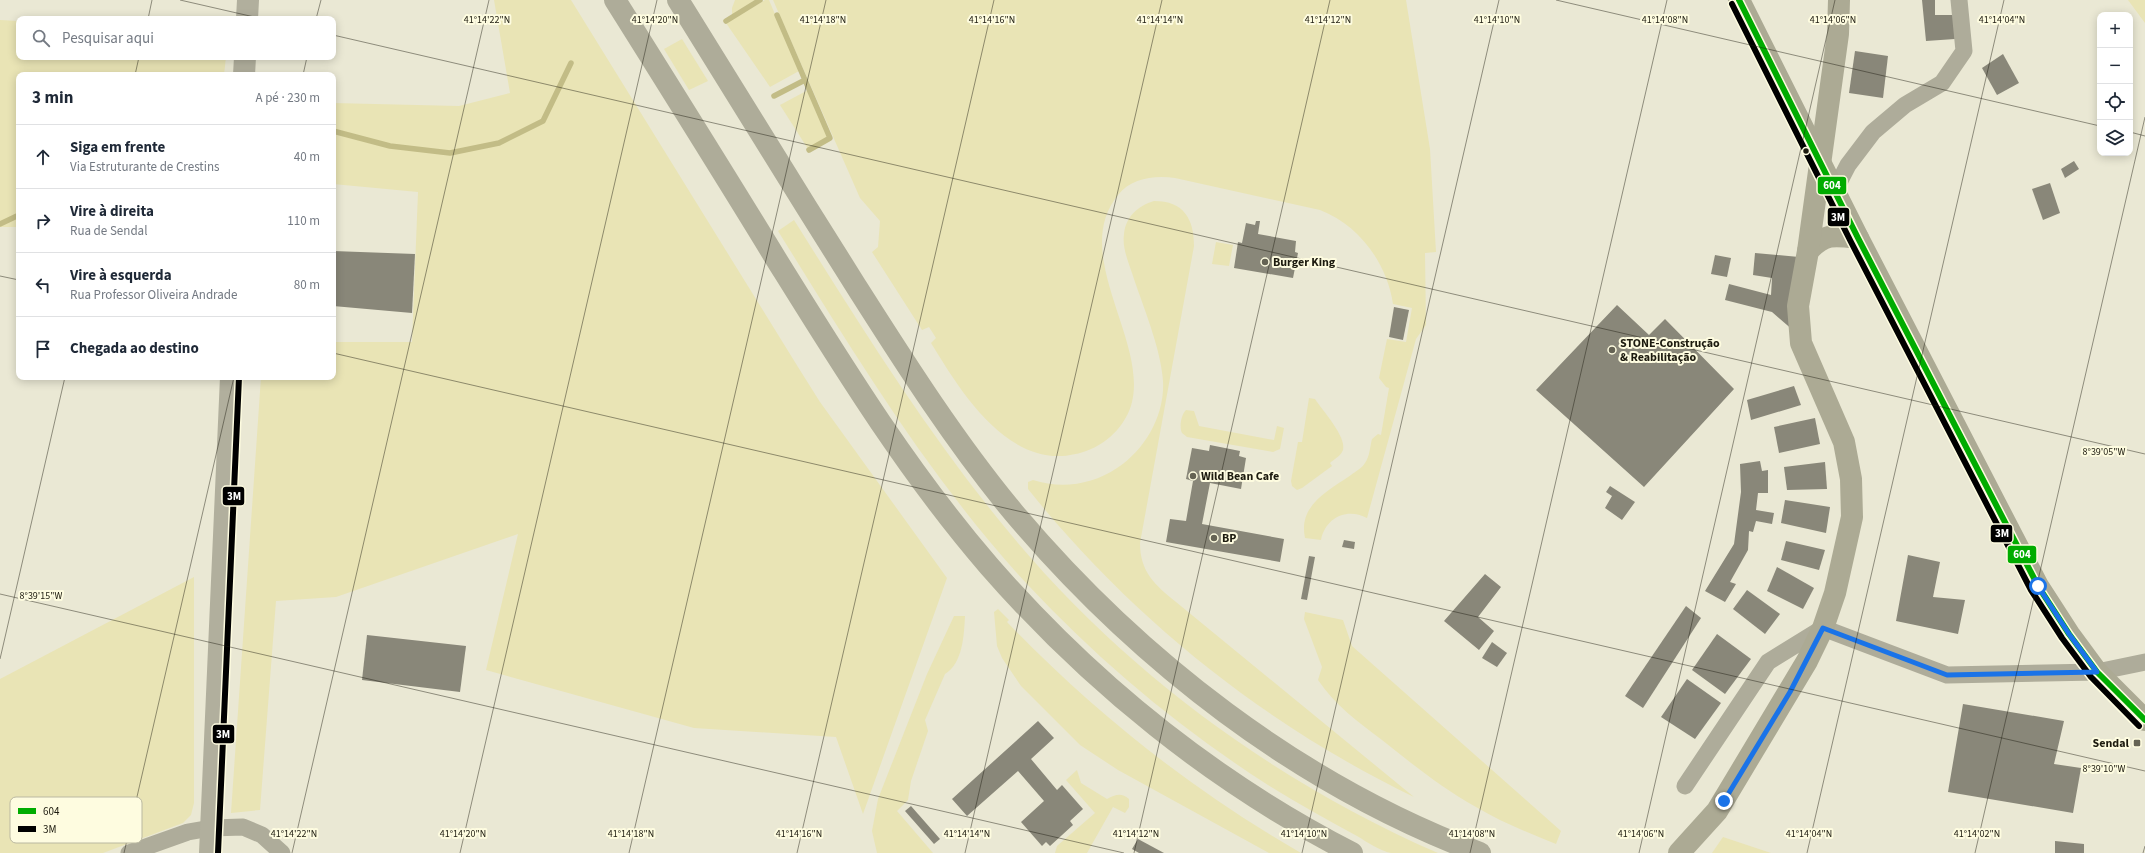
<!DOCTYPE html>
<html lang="pt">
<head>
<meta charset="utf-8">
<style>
	body { margin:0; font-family:"Source Sans 3",sans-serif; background:#f2f2f3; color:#1f2937 }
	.controls { position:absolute; right:12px; top:12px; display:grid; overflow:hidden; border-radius:8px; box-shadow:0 2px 10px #0003 }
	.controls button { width:36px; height:36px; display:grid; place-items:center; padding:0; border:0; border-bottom:1px solid #e0e1e3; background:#fff; color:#1f2937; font:20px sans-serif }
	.stop { position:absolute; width:12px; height:12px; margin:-9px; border:3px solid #1a73e8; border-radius:50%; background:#fff }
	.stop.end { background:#1a73e8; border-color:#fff; box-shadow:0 1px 4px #0008 }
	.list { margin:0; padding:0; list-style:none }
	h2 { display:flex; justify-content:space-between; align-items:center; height:52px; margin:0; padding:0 16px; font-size:17px }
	h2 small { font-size:13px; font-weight:400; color:#747a83 }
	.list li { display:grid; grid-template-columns:26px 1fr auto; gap:12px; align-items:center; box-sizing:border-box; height:64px; padding:0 16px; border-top:1px solid #e0e1e3 }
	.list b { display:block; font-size:15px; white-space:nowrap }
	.list p { margin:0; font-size:13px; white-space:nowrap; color:#747a83 }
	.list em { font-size:13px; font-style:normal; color:#747a83 }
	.icon { flex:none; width:22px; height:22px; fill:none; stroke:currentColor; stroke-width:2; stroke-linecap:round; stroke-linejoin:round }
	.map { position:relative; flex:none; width:2145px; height:853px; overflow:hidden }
	.search { position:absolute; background:#fff; box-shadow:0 2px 10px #0003; left:16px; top:16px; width:320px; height:44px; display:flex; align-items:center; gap:10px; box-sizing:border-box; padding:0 14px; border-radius:8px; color:#747a83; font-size:15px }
	.panel { position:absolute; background:#fff; box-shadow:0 2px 10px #0003; left:16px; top:72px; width:320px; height:308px; border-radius:8px }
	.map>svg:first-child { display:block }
	.green { fill:#e9e4b5 }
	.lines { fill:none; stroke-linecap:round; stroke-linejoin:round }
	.stream { stroke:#c2bc86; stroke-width:5.5 }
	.building { fill:#898779 }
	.street { stroke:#aeac9a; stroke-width:17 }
	.secondary { stroke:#acaa94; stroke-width:22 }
	.primary { stroke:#b1af9d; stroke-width:22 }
	.highway { stroke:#aeac99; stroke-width:22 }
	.bus-1-casing { stroke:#fefce0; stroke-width:9 }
	.bus-2-casing { stroke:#fefce0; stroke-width:9 }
	.bus-1 { stroke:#00ac00; stroke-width:6 }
	.bus-2 { stroke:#000; stroke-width:6 }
	.route { stroke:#1a73e8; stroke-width:5 }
	.ticks { fill:none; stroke:#1d1b0f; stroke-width:1; stroke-opacity:0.45 }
	.bus-dot { fill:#1d1b0f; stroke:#fefce0; stroke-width:1.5 }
	.poi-dot { fill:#656354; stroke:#fefce0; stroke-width:1.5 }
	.labels { text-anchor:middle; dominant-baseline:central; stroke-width:4; stroke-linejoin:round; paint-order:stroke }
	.poi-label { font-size:12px; font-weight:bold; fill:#1d1b0f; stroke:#fefce0; text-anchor:start }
	.key { fill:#fefce0; stroke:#bab8a1; stroke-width:1 }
	.key-label { font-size:11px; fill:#1d1b0f }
	.ticks-label { font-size:10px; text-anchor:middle; fill:#1d1b0f; stroke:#fefce0; stroke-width:4; stroke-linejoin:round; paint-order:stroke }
	.line-badge { stroke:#fefce0; stroke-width:1.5 }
	.badge-label { font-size:11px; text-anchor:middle; font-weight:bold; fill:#fff }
</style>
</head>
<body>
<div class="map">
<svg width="2145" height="853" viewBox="0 0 2145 853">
	<rect width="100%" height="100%" fill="#eae8d4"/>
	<g class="green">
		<path d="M 494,0 L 571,0 L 798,367 L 820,402 L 947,578 L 863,814 L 836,737 L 694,728 L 486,670 L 518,534 L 336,597 L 276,601 L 260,810 L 231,813 L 261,377 L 333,377 L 333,342 L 412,342 L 418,192 L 333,184 L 333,103 L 459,106 L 510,93 Z"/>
		<path d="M 735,0 L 755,0 L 732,15 L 732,8 Z"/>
		<path d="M 765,0 L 769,0 L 799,71 L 770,87 L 726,23 Z"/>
		<path d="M 773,0 L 1406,0 L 1430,149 L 1436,252 L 1425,253 L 1426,325 L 1416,339 L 1367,518 C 1347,507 1325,518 1321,540 L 1305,538 C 1298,505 1328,491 1351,475 C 1356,471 1362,468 1365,463 C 1370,456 1370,446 1372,439 L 1378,434 L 1381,435 L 1389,388 L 1386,387 L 1379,378 L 1387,339 L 1406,342 L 1412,308 L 1393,304 C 1387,263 1359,225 1320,210 L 1175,178 C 1155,175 1131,178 1118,195 C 1070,254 1147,339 1132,402 C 1127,423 1110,441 1091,449 C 1016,481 964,397 931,343 L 936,338 L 929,327 L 922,330 L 872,252 L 878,247 L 880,221 L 860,198 Z"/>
		<path d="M 2128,0 L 2145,0 L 2145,23 Z"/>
		<path d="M 0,20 L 19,21 L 19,57 L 226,57 L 224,75 L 19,75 L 19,227 L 0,227 Z"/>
		<path d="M 682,39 L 708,81 L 689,90 L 664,49 Z"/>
		<path d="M 808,90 L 828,137 L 808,149 L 780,105 Z"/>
		<path d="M 1154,201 C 1184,201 1194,219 1194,246 L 1140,543 C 1140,572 1155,585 1176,602 L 1414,797 C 1265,725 1131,618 1028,489 L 1028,482 L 1033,480 C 1061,489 1092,485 1117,468 C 1145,450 1165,415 1163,381 C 1161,348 1142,304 1132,273 C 1128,261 1122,247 1124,234 C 1126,216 1138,206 1154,201 Z"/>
		<path d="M 794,220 C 860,325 925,430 1003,525 C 1118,667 1271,780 1438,853 C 1423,853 1406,853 1391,853 C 1380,851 1367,842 1357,836 C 1327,820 1297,803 1268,785 C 1179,728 1099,661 1027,584 C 929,478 854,353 778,231 Z"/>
		<path d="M 1216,242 L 1233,245 L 1229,266 L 1212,264 Z"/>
		<path d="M 1309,398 L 1315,399 C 1322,410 1347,437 1343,450 C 1341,456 1334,459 1330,463 L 1332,466 L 1302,488 L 1297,490 L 1292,486 L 1291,481 L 1298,442 L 1302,442 Z"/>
		<path d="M 1186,410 L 1194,411 L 1199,426 L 1274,440 L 1277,426 L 1284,428 L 1280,449 L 1273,452 L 1187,437 L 1182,433 C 1179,427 1181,415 1186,410 Z"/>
		<path d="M 194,577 L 194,803 L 191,815 L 183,823 L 103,853 L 0,853 L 0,679 Z"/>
		<path d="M 998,609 L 1009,620 L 1007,622 C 1095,713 1190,789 1301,853 L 1269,853 L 1118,770 L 1080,745 L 1021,686 L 1002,658 L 997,646 L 994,612 Z"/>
		<path d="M 1305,612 L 1343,620 L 1352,646 L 1561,831 L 1556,844 C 1529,833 1501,822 1476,807 C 1442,788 1412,764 1382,740 C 1358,722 1335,705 1318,680 L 1322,667 L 1304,619 Z"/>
		<path d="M 954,616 L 965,616 C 964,635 963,663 945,674 L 925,720 L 928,731 L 911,781 L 908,800 L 897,811 L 933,853 L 877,853 L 872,831 L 878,799 L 927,674 Z"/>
		<path d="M 1077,770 L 1081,783 L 1107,799 C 1115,795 1121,792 1129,799 L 1129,807 L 1125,813 L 1113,807 L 1087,853 L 1055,853 L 1057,846 L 1095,813 L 1066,780 Z"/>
		<path d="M 1723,837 L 1771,853 L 1712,853 Z"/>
	</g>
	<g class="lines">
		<g class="stream">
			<path d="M 777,15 L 830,138 L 809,150"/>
			<path d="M 726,21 L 760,0"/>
			<path d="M 774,96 L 805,80"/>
			<path d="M 333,131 L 390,146 L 450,153 L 499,143 L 543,121 L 571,63"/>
			<path d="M 0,224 L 19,215"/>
		</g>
	</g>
	<g class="building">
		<path d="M 1922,0 L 1935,0 L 1935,15 L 1953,15 L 1955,39 L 1926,41 Z"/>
		<path d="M 1855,51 L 1888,56 L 1883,98 L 1849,93 Z"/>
		<path d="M 2003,54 L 2019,83 L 1997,95 L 1982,68 Z"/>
		<path d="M 2074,161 L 2079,169 L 2065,178 L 2061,169 Z"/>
		<path d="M 2050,183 L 2060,213 L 2043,220 L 2032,189 Z"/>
		<path d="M 1256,221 L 1260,221 L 1258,234 L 1296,241 L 1295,252 L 1298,253 L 1293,278 L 1234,268 L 1238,242 L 1242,243 L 1246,223 L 1255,225 Z"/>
		<path d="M 333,251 L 415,254 L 412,313 L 333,306 Z"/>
		<path d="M 1755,253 L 1799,257 L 1794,331 L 1772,312 L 1725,300 L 1729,284 L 1771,295 L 1772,278 L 1753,275 Z"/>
		<path d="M 1715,255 L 1731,258 L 1727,277 L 1711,274 Z"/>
		<path d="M 1617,305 L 1649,335 L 1665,319 L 1734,389 L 1644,487 L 1536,390 Z"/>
		<path d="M 1394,307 L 1409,310 L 1403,340 L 1389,337 Z"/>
		<path d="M 1794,386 L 1801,405 L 1751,420 L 1747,400 Z"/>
		<path d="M 1815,418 L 1820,444 L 1779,453 L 1774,427 Z"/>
		<path d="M 1210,445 L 1240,451 L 1239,456 L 1246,458 L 1241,489 L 1210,483 L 1202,524 L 1284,539 L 1280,562 L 1166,542 L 1170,519 L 1186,521 L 1193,481 L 1186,479 L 1192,448 L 1209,451 Z"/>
		<path d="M 1760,461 L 1762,471 L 1768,470 L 1768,493 L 1758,493 L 1756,510 L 1774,513 L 1772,524 L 1756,521 L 1753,532 L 1749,531 L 1748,550 L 1730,582 L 1736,584 L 1725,602 L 1705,591 L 1734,544 L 1741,492 L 1740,464 Z"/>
		<path d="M 1825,462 L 1827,489 L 1787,490 L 1784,467 Z"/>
		<path d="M 1610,486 L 1635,502 L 1622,520 L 1605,508 L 1612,496 L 1606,492 Z"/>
		<path d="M 1785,500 L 1830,507 L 1826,533 L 1781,523 Z"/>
		<path d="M 1344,540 L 1355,542 L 1354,549 L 1342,547 Z"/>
		<path d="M 1786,541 L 1825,550 L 1819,570 L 1781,560 Z"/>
		<path d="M 1908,555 L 1940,562 L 1933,597 L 1965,600 L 1958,634 L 1896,621 Z"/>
		<path d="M 1309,556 L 1315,557 L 1307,600 L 1301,599 Z"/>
		<path d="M 1777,567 L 1814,588 L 1803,609 L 1767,591 Z"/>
		<path d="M 1485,574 L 1501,587 L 1478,617 L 1494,631 L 1479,650 L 1444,621 Z"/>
		<path d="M 1747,590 L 1780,614 L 1765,634 L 1733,609 Z"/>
		<path d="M 1686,606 L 1701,618 L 1643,708 L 1625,696 Z"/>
		<path d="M 1717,634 L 1751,659 L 1725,694 L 1692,670 Z"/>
		<path d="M 367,635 L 466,646 L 460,692 L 362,680 Z"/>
		<path d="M 1492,642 L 1507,653 L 1497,667 L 1482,658 Z"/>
		<path d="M 1687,679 L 1721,703 L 1695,739 L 1661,717 Z"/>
		<path d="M 1963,704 L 2064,721 L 2054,764 L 2081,768 L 2073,813 L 1948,792 Z"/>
		<path d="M 1038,721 L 1054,738 L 1031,759 L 1057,790 L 1062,785 L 1083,809 L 1070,821 L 1073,825 L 1050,846 L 1046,842 L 1042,846 L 1021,822 L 1044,801 L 1018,771 L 967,816 L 952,799 Z"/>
		<path d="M 911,806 L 940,839 L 934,844 L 905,811 Z"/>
		<path d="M 1138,839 L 1164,853 L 1139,853 L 1132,849 Z"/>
		<path d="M 2055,841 L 2084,844 L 2084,853 L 2055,853 Z"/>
	</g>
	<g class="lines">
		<g class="street">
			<path d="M 1834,192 L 1848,165 L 1873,132 L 1905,105 L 1942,83 L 1964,51 L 1959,0"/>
			<path d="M 1685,786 L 1768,662 L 1823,628 L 1947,675 L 2097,672 L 2145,662"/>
			<path d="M 129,853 L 188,832 L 211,828 L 243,827 L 262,835 L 282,853"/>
		</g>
		<g class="secondary">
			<path d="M 1739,0 L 1858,238 L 2038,586 L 2069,634 L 2097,672 L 2145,720"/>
			<path d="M 1808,251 C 1825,233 1834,235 1858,238"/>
			<path d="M 1679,853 L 1717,811 L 1807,661 L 1823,628 L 1835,593 L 1852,517 L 1851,479 L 1844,442 L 1801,343 L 1798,306 L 1808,251 L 1838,34 L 1839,0"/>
		</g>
		<g class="primary">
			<path d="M 247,19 L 248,0"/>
			<path d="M 244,75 L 245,57"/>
			<path d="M 210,853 L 231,377"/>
		</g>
		<g class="highway">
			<path d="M 615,0 C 669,86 723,172 776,259 C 842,365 907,471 989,566 C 1091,683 1214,782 1352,853"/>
			<path d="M 678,0 C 737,95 796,191 856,286 C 905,363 955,442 1014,513 C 1138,660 1299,785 1480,853"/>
		</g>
		<defs>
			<path id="bus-1" d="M 1739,0 L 1858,238 L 2038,586 L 2069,634 L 2097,672 L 2145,720"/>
			<g id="bus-2">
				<path d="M 1732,4 L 1851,242 L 2031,590 L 2062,638 L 2091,677 L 2139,726"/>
				<path d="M 218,853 L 239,377"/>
			</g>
		</defs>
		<use href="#bus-1" class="bus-1-casing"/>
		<use href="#bus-2" class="bus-2-casing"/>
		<use href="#bus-1" class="bus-1"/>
		<use href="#bus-2" class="bus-2"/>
	</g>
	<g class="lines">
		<path class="route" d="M 1724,801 L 1790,692 L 1823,628 L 1947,675 L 2097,672 L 2069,634 L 2038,586"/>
	</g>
	<path class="ticks" d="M 180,0 L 263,19M 1556,0 L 2100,126M 148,19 L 152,0M 316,19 L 321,0M 333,35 L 2145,454M 135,75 L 139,57M 303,75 L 307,57M 2130,132 L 2145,136M 0,276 L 19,280M 333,353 L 2145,771M 0,594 L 1124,853M 0,659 L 65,377M 124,853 L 234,377M 292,853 L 489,0M 460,853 L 657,0M 629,853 L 826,0M 797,853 L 994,0M 965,853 L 1162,0M 1134,853 L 1330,0M 1302,853 L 1499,0M 1470,853 L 1667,0M 1639,853 L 1835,0M 1807,853 L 2004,0M 1975,853 L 2145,117M 2143,853 L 2145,846"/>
	<circle class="bus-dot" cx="1806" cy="151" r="3.5"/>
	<g class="poi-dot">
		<circle cx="1265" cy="262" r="4"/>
		<circle cx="1612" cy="350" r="4"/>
		<circle cx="1193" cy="476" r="4"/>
		<circle cx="1214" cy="538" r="4"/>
		<rect x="2133" y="739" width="8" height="8" rx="2"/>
	</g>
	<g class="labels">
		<g class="poi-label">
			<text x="1273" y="262">Burger King</text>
			<text x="1620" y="343">STONE-Construção<tspan x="1620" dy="14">&amp; Reabilitação</tspan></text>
			<text x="1201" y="476">Wild Bean Cafe</text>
			<text x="1222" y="538">BP</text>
			<text x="2129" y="743" text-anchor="end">Sendal</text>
		</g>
	</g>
	<rect x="10" y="797" width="132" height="46" rx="6" class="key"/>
	<rect x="18" y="808" width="18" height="6" fill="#00ac00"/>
	<rect x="18" y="826" width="18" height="6" fill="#000"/>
	<g class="key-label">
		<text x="43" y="815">604</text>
		<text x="43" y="833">3M</text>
	</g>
	<g class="ticks-label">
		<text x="487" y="23">41°14'22"N</text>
		<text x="655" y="23">41°14'20"N</text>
		<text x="823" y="23">41°14'18"N</text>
		<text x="992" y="23">41°14'16"N</text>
		<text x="1160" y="23">41°14'14"N</text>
		<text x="1328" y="23">41°14'12"N</text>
		<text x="1497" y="23">41°14'10"N</text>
		<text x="1665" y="23">41°14'08"N</text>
		<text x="1833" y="23">41°14'06"N</text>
		<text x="2002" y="23">41°14'04"N</text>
		<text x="2104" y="455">8°39'05"W</text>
		<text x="41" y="599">8°39'15"W</text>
		<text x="2104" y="772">8°39'10"W</text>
		<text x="294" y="837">41°14'22"N</text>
		<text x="463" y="837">41°14'20"N</text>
		<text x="631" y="837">41°14'18"N</text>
		<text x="799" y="837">41°14'16"N</text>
		<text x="967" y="837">41°14'14"N</text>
		<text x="1136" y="837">41°14'12"N</text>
		<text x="1304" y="837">41°14'10"N</text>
		<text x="1472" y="837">41°14'08"N</text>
		<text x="1641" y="837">41°14'06"N</text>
		<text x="1809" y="837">41°14'04"N</text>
		<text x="1977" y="837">41°14'02"N</text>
	</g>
	<g class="line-badge">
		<rect x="1817" y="176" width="30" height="19" rx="4" fill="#00ac00"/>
		<rect x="1827" y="207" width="23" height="20" rx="4" fill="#000"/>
		<rect x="222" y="486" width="23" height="20" rx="4" fill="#000"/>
		<rect x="1990" y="524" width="23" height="19" rx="4" fill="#000"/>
		<rect x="2007" y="545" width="30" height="19" rx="4" fill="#00ac00"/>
		<rect x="212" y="724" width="23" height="20" rx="4" fill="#000"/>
	</g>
	<g class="badge-label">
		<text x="1832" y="189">604</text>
		<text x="1838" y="221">3M</text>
		<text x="234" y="500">3M</text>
		<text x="2002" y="537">3M</text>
		<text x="2022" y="558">604</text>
		<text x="223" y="738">3M</text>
	</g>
</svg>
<div class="controls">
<button>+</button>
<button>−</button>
<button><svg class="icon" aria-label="locate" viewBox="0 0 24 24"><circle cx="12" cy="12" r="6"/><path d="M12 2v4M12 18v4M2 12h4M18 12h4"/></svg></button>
<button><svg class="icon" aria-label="layers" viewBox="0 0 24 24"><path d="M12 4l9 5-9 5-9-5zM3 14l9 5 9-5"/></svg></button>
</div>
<div class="stop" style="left:2038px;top:586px"></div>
<div class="stop end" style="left:1724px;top:801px"></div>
<div class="search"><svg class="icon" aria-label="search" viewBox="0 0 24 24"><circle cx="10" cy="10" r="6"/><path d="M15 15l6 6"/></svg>Pesquisar aqui</div>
<section class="panel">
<h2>3 min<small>A pé · 230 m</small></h2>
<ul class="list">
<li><svg class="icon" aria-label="ahead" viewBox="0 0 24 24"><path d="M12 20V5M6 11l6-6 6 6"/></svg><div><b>Siga em frente</b><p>Via Estruturante de Crestins</p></div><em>40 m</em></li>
<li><svg class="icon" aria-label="right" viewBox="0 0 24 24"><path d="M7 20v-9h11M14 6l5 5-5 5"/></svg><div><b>Vire à direita</b><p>Rua de Sendal</p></div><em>110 m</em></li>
<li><svg class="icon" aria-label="left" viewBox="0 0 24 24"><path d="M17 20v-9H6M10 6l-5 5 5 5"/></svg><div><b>Vire à esquerda</b><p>Rua Professor Oliveira Andrade</p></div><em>80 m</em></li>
<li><svg class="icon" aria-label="arrive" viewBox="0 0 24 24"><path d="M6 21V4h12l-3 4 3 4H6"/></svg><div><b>Chegada ao destino</b></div></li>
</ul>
</section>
</div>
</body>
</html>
